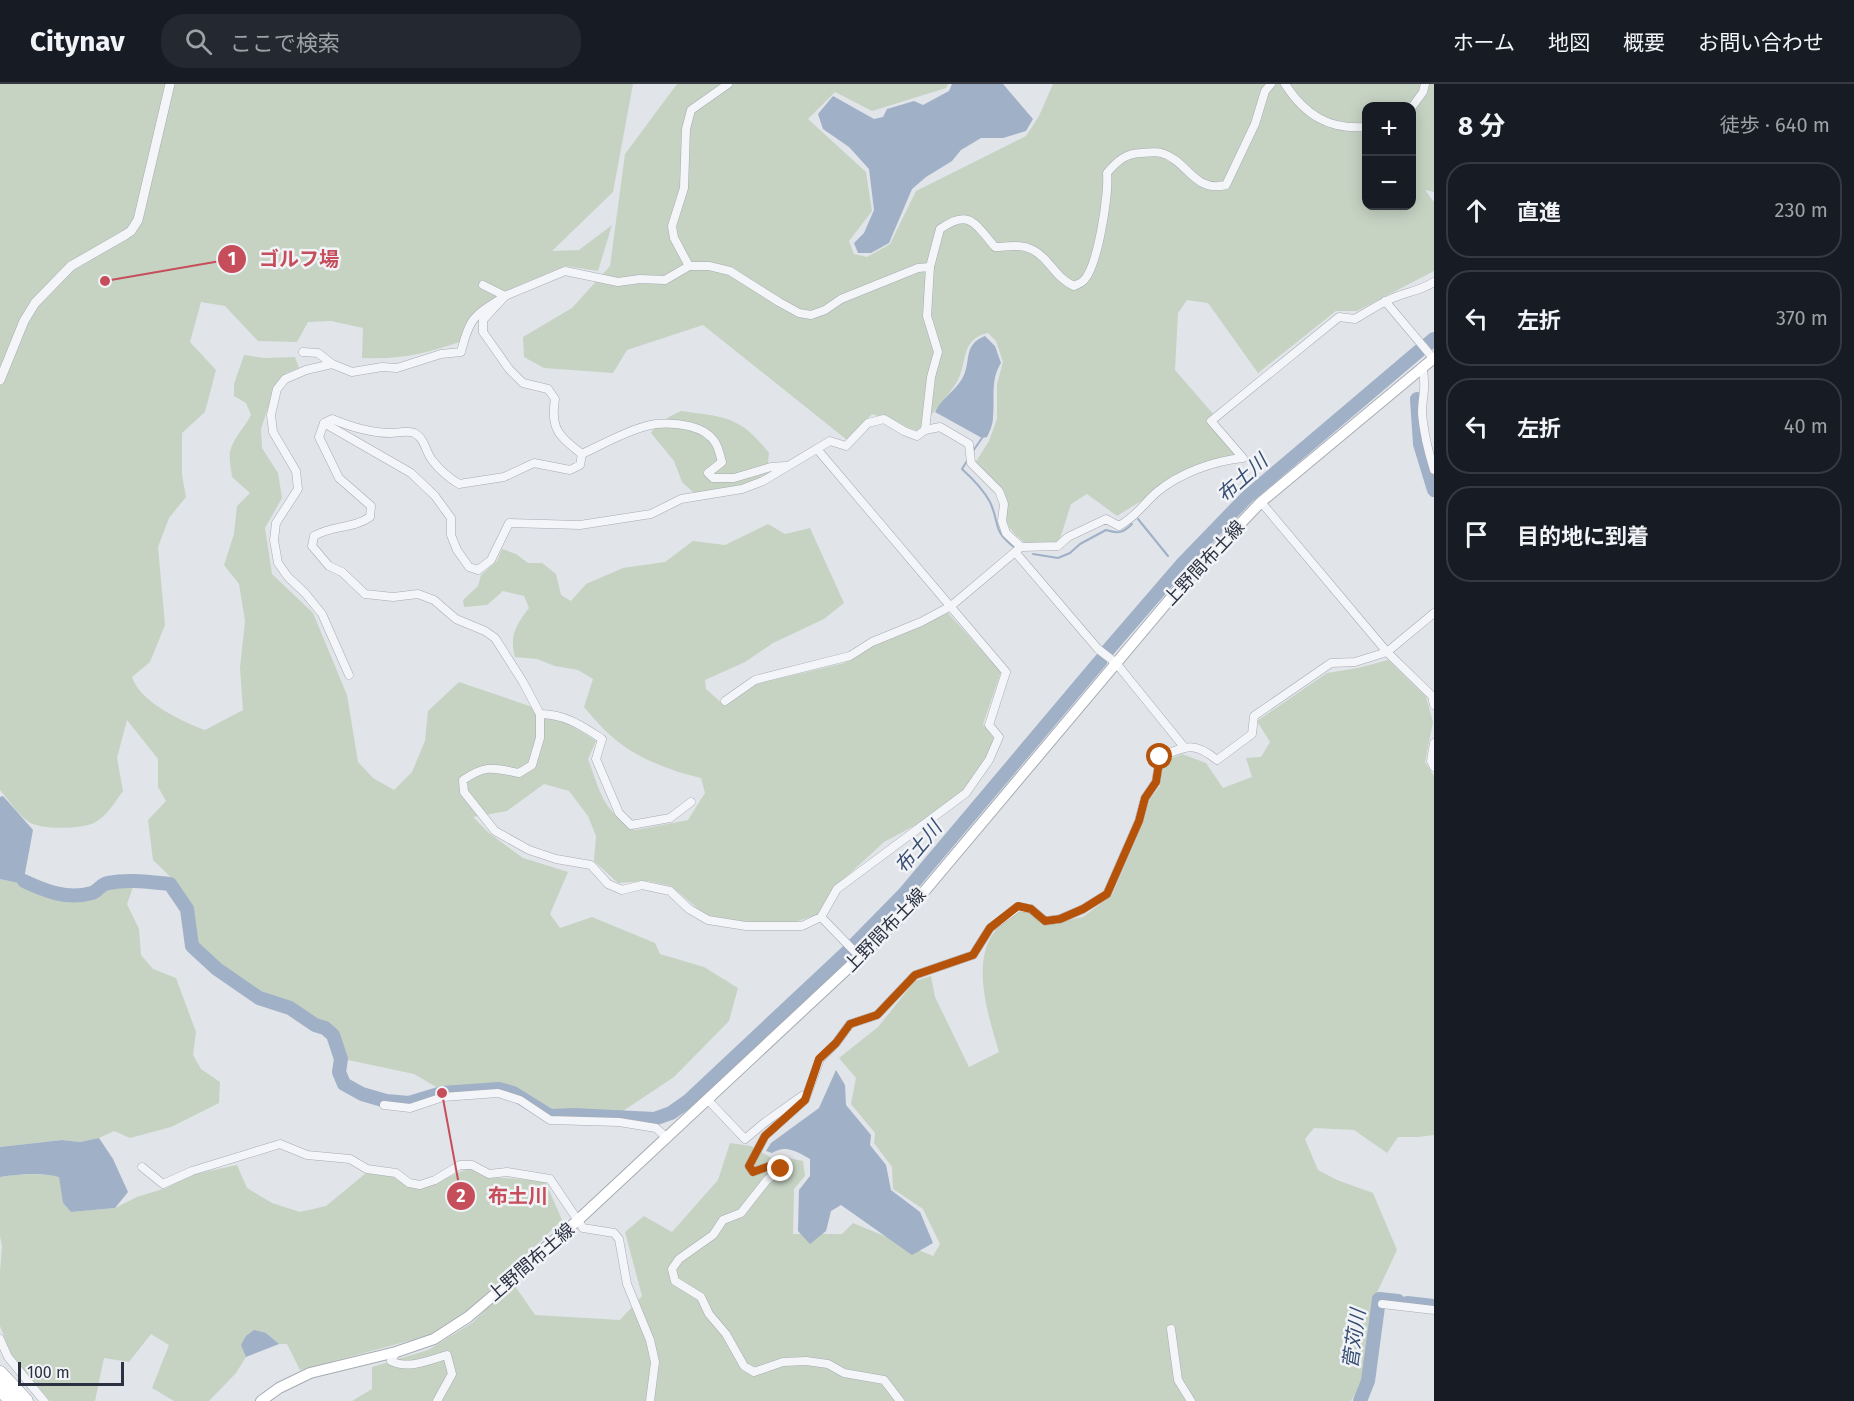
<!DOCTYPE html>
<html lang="ja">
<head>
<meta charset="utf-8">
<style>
	body { margin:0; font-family:"Fira Sans","Noto Sans JP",sans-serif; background:#242831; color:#f1f3f6 }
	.controls { position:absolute; right:18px; top:18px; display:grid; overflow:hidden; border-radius:12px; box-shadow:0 3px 15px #0003 }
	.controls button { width:54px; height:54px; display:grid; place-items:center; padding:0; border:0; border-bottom:2px solid #363941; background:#171b24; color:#f1f3f6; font:30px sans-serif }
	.scale { position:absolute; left:18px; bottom:15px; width:106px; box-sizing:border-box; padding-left:6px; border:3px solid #2b3140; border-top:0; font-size:16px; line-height:21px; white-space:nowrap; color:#2b3140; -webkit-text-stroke:4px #f1f3f7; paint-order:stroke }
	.stop { position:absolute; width:18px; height:18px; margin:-14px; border:4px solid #b45309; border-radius:50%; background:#fff }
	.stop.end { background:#b45309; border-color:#fff; box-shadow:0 2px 6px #0008 }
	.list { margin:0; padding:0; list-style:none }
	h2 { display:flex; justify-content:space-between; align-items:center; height:78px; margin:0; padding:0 24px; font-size:26px }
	h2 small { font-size:20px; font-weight:400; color:#9ea1a6 }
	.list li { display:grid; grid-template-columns:39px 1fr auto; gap:18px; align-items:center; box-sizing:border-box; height:96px; margin:0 12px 12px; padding:0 12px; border:2px solid #363941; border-radius:24px }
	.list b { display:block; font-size:22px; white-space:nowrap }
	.list em { font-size:20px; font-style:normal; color:#9ea1a6 }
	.icon { flex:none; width:33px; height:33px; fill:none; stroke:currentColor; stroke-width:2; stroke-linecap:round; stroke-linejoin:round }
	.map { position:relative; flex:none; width:1434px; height:1317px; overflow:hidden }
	header { display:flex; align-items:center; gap:36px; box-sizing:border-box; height:84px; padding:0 30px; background:#171b24; border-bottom:2px solid #363941 }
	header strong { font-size:28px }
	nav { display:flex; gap:33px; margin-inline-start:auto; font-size:21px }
	.search { width:420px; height:54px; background:#242831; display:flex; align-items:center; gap:15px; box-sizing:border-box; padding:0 21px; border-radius:24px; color:#9ea1a6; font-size:22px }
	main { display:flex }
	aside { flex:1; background:#171b24 }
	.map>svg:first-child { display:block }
	.green { fill:#c6d3c3; fill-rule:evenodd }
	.water { fill:#9fb0c7 }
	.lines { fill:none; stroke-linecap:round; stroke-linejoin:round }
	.stream { stroke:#9fb0c7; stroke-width:2 }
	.river { stroke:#9fb0c7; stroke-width:14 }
	.minor-casing { stroke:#a7abb3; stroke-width:9 }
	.tertiary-casing { stroke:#a7abb3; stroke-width:10 }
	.secondary-casing { stroke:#a7abb3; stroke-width:12 }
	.motorway-casing { stroke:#8a919f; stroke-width:15 }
	.minor { stroke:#f4f5f8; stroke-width:8 }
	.tertiary { stroke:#f4f5f8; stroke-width:9 }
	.secondary { stroke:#fff; stroke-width:10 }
	.motorway { stroke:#fff; stroke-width:14 }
	.route { stroke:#b45309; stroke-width:8 }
	.labels { text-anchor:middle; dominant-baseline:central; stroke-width:5; stroke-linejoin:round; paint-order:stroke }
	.street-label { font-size:18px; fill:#2b3140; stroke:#f1f3f7 }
	.water-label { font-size:20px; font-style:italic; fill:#374e72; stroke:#f1f3f7 }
	.leader { fill:none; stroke:#c64e5b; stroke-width:2 }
	.callout-dot { fill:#c64e5b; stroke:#f1f3f7; stroke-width:2 }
	.mark-label { font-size:18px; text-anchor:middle; font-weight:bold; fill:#fff }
	.callout-label { font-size:20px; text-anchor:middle; font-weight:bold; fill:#c64e5b; stroke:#f1f3f7; stroke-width:5; stroke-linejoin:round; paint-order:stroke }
</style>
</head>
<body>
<header>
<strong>Citynav</strong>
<div class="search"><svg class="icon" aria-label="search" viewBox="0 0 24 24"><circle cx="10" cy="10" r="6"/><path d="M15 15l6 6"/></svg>ここで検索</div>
<nav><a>ホーム</a><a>地図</a><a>概要</a><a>お問い合わせ</a></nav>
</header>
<main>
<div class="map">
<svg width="1434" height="1317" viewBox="0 0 1434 1317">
	<rect width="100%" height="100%" fill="#e1e4e9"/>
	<g class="green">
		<path d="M 0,0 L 633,0 L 613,108 L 552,167 L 579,166 L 612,141 L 598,187 L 565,182 L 515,203 L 482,223 L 463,257 C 426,269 402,276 362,274 L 363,244 L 331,237 L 308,238 L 297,258 L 258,257 L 225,222 L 201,218 L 190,258 L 216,286 L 205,328 L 182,349 L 182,391 L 186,413 L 169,434 L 158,463 L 165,541 L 150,578 L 132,593 C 140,618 181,637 205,646 L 243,626 L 240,584 L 245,537 L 239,500 L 224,481 L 234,450 L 237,422 L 250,409 L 232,393 C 231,385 229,376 230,368 C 233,354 245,343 251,331 L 246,319 L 234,312 L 234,300 L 244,271 L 264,274 L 295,273 L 299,284 L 286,289 L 275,302 L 261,345 L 262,364 L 278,389 L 282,414 L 265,444 L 272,490 L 313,529 L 347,611 L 358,678 L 373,694 L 394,706 L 412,688 L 425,657 L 428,627 L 459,598 L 553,630 L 596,657 L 588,675 C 601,710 602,725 635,746 L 688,736 L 705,709 L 701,694 C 670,687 633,673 609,650 C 600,642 592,632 584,623 L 593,595 L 578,586 L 555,582 L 537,575 L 515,573 C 509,552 516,541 529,524 L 524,512 L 503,507 L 487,521 L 464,523 L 463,516 L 478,502 L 481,491 L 497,477 L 502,465 L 516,470 L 528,479 L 542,479 L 556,490 L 561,511 L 571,517 L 586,500 L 623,484 L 665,478 L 693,457 L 725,461 L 768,440 L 785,450 L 810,444 L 844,519 L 824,535 L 773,559 L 745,578 L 705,596 L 706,605 L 724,621 L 757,600 L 844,579 L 866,565 L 948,529 L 1001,588 L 983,640 L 994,655 L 987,674 L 963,708 L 925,736 L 884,758 L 833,805 L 819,830 L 795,838 L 752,838 L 709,834 L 671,802 L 648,797 L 618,799 L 594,777 L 596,752 L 588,732 L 569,707 L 544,700 L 507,727 L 473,733 L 489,749 L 523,774 L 568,788 L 550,830 L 560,844 L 592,833 L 655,859 L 660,870 L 704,883 L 738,904 L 729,937 L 674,993 L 623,1027 L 554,1028 L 508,1001 L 486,1001 L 443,1007 L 414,990 L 348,976 L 336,949 L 295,921 L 258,909 L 196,859 L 191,824 L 176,798 L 153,776 L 148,736 L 166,717 L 158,703 L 158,675 L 127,636 L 117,674 L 123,707 C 115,718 106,733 94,739 C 82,745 40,746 29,738 C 18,731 9,716 0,706 Z"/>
		<path d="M 677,0 L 948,0 L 946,4 L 872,27 L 835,8 L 808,35 L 866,88 L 872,127 L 849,157 L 854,170 L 867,173 L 890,160 L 916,107 L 1026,52 L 1039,32 L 1053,0 L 1434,0 L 1434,108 L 1425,106 L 1434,118 L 1434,187 L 1357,227 L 1336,227 L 1258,289 L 1208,219 L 1187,216 L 1178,229 L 1175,286 L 1214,331 L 1208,337 L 1237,371 L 1205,378 L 1170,394 L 1146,414 L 1117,432 L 1087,410 L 1071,420 L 1059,458 L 1026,460 C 1003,442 1006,436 1005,409 L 975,379 L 989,357 L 997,335 L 997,300 L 1003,278 L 996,257 L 988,249 C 960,255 968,278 957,298 C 946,315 930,331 918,347 L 872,330 L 847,356 L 703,241 L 627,266 L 613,289 L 544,284 L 524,273 L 523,253 L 572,224 L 610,182 L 625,70 ZM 1366,22 L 1412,22 L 1412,122 L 1366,122 Z"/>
		<path d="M 681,327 C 725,333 740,332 769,369 L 767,389 L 733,409 L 702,416 L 682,398 L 674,377 L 651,349 C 658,337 669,333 681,327 Z"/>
		<path d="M 1388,576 L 1426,613 L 1433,638 L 1425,678 L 1434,692 L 1434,1051 L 1418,1053 L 1398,1053 L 1387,1069 L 1354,1046 L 1314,1044 L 1305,1055 L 1318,1086 L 1337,1096 L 1373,1109 L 1397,1166 L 1375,1213 L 1365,1294 L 1351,1317 L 352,1317 L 372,1305 L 372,1283 L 428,1266 L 472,1239 L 513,1199 L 535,1231 L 620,1236 L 642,1212 L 625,1148 L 644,1132 L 672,1148 L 718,1096 L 730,1059 L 751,1062 L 775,1076 L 788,1074 L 803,1077 L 805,1092 L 794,1105 L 793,1150 L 842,1150 L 853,1139 L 933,1172 L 940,1160 L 923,1125 L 893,1105 L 892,1083 L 874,1059 L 875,1049 L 851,1020 L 856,994 L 839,974 L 878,943 L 915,897 L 931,892 L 935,913 L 969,983 L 999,968 C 989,934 969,875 997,845 C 1004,839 1012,833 1019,827 L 1031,829 L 1042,841 L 1083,833 L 1112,811 L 1144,737 L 1149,716 L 1160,702 L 1164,677 L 1182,670 L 1206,679 L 1223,704 L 1252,693 L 1246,674 L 1261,673 L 1270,658 L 1257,637 L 1327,589 L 1358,584 Z"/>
		<path d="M 0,795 L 23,800 L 55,816 L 95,814 L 110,804 L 133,803 L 127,820 L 139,845 L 141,871 L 153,885 L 176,894 L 196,948 L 193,971 L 201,985 L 220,998 L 219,1019 L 171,1043 L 130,1054 L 114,1047 L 99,1054 L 80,1058 L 62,1056 L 0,1063 Z"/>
		<path d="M 237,1081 L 247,1104 L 272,1119 L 300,1128 L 326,1122 L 366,1089 L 393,1092 L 405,1101 L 422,1105 L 469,1084 L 490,1093 L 545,1097 L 562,1136 L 466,1230 L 431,1251 L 300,1286 L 287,1260 L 279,1260 L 266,1249 L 242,1261 L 246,1273 L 236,1289 L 209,1317 L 174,1317 L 152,1304 L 169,1261 L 151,1250 L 129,1278 L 104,1274 L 95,1317 L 50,1317 L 11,1270 L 0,1242 L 0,1188 L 2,1162 L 0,1152 L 0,1093 C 18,1090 42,1089 60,1093 L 63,1119 L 71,1128 L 115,1124 L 137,1113 L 166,1104 L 191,1091 Z"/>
	</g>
	<g class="water">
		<path d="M 952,0 L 1003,0 L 1033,35 L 1026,47 L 1003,54 L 981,54 L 961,66 L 952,77 L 926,93 L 912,105 L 889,159 L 871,169 L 858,169 L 854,159 L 864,149 L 874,126 L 869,85 L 849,63 L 823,45 L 818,30 L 833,12 L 874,35 L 883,33 L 887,25 L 914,17 L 923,21 L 949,7 Z"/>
		<path d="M 985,252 L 995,262 L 1001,279 C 990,296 995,315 993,333 C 993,340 990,347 987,353 L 982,354 L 935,328 C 940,316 955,307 962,295 C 972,278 962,261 985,252 Z"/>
		<path d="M 3,712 L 33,746 L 23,800 L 0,795 L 0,713 Z"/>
		<path d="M 836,986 L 845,1001 L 846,1021 L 871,1051 L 870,1061 L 886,1081 L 891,1106 L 920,1128 L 933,1159 L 912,1171 L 841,1121 L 831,1127 L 826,1147 L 810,1160 L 798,1147 L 799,1106 L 810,1092 L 810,1075 C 798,1068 786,1060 772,1069 L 766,1067 L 771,1059 L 819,1024 Z"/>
		<path d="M 99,1054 L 113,1075 L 128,1108 L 115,1124 L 71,1128 L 63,1119 L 59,1093 C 42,1088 18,1090 0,1093 L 0,1063 L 62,1056 L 80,1058 Z"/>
		<path d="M 254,1246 L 266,1249 L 279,1260 L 246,1273 L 241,1261 L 246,1252 Z"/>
	</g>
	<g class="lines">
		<g class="stream">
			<path d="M 973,367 L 982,354"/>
			<path d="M 967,377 L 962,385 C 973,395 983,405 990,418 C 1001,442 991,445 1015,464"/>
			<path d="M 1138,435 L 1168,472"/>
			<path d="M 1033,470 L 1058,474 L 1070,469 L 1080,460 L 1106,446 C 1119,450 1123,449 1132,440"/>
		</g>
		<g class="river">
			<path d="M 1428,260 L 1434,255"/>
			<path d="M 1417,315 L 1420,360 L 1434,406"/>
			<path d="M 1108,566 L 1183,479 L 1247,413 L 1419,267"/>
			<path d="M 24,797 C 45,807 67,816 92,809 C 98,807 101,800 108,799 C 129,795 148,798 170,800 L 187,825 L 192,862 L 217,885 L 259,914 L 290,924 L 315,941 L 325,944 L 333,951 L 341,975 L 339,988 L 344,1000 L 362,1010 L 386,1017 L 409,1019 L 442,1009 L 499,1005 L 513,1009 L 550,1032 L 574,1031 L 654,1035 L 671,1029 L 688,1017 L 848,867"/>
			<path d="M 854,861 L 904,810 L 1101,576"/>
			<path d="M 1407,1219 L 1434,1222"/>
			<path d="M 1360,1317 L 1368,1297 L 1379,1215 L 1398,1217"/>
		</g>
		<defs>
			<g id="minor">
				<path d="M 1285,0 C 1305,31 1329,46 1366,43"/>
				<path d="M 1412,23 L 1423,8 L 1425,0"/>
				<path d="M 689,182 L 674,154 L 672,142 L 684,104 L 686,45 L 691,26 L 728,0"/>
				<path d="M 1385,217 L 1433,274"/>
				<path d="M 303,268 L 318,269 L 332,280 L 352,288 L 382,283 L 397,284 L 441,270 L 461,268 C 470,232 474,232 505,212 L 483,201"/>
				<path d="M 332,280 L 306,286 L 285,295 L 277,305 L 271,331 L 273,348 L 296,387 L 298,405 L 276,439 L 274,456 L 278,479 L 288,493 L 305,509 L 322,530 L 349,591"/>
				<path d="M 1422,283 C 1427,303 1422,312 1422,330 C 1424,350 1428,367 1434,386"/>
				<path d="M 324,339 L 411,389 L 435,412 L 451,434 L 451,451 L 457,466 L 469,483 L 478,486 L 491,476 L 509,439 L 580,441 L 651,430 L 681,415 L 742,405 L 763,397 L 830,357 L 846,362 L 868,339 L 884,335 L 904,347 L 917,352 L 925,346 L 940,343 L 969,360 L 971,379 L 999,407 L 1004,420 L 1002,437 L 1006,449 L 1021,463 L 1058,462 L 1068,453 L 1106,435 L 1119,442 C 1138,431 1142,421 1157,408 C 1180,389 1213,377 1243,374 L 1211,337 L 1339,233 L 1355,235 C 1369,227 1383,217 1398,212 C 1412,207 1421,206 1434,198"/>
				<path d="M 925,346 L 931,293 L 938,268 L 927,232 L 930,183 L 940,145 C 970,124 975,140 995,163 C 1005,163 1019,160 1028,164 C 1049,171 1053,193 1074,202 C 1077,200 1080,200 1083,197 C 1098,184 1109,109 1107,89 C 1117,77 1126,69 1142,69 C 1148,69 1156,67 1161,69 C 1188,76 1193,109 1226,101 L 1255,40 L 1265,7 L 1271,0"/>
				<path d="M 582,370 L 580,381 L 570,386 L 534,379 L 504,393 L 459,400 C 449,394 439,385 432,376 C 425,367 425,354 414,349 C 408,346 398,349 391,349 C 370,349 351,343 332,335 L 324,339 L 319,353 L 339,394 L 371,422 L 370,433 C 353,445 332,441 314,452 L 312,462 L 329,482 L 342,488 L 365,510 L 393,513 L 418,510 L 434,516 L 456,535 L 485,547 L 495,554 L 523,598 L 540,630 L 540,654 L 532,681 L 519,689 C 493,684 487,680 463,696 L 464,708 L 495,747 L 529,766 L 556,775 L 591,781 L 608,800 L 622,806 L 642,801 L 670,807 L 689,825 L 708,836 L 746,842 L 802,842 L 821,833 L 837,805 L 966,709 L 989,676 L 999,653 L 989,641 L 1006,588 L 817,365"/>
				<path d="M 582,370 C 559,353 550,344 555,315 L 548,305 L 523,299 L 509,285 L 483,248 L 483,236 L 505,212 L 565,187 L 618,198 L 640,195 L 665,196 L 689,182 L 709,182 L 730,187 L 779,218 L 799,229 L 811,231 L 825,226 L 841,215 L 918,184 L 930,183"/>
				<path d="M 582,370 C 603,360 634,343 656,340 C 675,338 706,341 716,360 C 719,365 720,372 722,378 L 708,389 L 713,394 L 734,394 L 771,383 L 785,382"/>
				<path d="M 1261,418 L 1387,568 L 1432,612 L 1434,621"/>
				<path d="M 1016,469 L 1098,565 L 1116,579 L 1184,663"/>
				<path d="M 725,617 L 755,596 L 850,572 L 872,558 L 921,538 L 951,522 L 1021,463"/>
				<path d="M 540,630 C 565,630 582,642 602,655 L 596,675 L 619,729 L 631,741 L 670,734 L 691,718"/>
				<path d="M 1434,659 L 1431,677 L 1434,683"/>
				<path d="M 821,833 L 860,873"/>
				<path d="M 708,1016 L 745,1055 L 764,1039 L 802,1012"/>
				<path d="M 384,1021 L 410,1024 L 443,1013 L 498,1009 L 520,1016 L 550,1036 L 619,1038 L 656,1044 L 667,1054"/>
				<path d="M 142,1083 L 163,1100 L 192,1087 L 280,1060 L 307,1071 L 350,1075 L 367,1085 L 396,1089 L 409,1099 L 420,1101 L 435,1096 L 460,1081 L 472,1081 L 489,1090 L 507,1088 L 550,1095 L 583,1144 L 614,1149 L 619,1155 L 627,1200 L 650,1256 L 655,1278 L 650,1317"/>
				<path d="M 1382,1220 L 1434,1226"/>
				<path d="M 1171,1245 L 1178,1296 L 1191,1317"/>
				<path d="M 0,1255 L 8,1273 L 44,1317"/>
				<path d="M 396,1268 L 391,1277 C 409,1286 429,1276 447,1271 L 452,1290 L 437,1317"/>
				<path d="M 900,1317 L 884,1296 L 844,1289 L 828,1280 L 806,1277 L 783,1278 L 754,1288 L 744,1282 L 726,1250 L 709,1230 L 701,1213 L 675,1197 L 672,1185 L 679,1175 L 713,1151 L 723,1136 L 741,1129 L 767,1096 L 781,1085 L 780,1081 L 772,1081 L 753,1088 L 749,1082 L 765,1052 L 805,1016 L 820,975 L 836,959 L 850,940 L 877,931 L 915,891 L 973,871 L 990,844 L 1019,823 L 1031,825 L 1045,837 L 1060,835 L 1083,825 L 1107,810 L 1139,737 L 1145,714 L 1156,698 L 1160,673 C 1186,662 1194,657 1217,676 L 1252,650 L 1254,632 L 1331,579 L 1355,578 L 1387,568 L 1434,529"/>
			</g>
			<path id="tertiary" d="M 0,296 L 24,237 L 35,219 L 71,182 L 125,151 L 131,147 L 138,136 L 170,0"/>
			<path id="secondary" d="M 261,1317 L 279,1304 L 310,1289 L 396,1268 L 434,1255 L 468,1233 L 501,1205 L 516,1188 L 577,1137 L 860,873 L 912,822 L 1181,502 L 1261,418 L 1434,274"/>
			<g id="motorway">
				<path d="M 0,1289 L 26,1317"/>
				<path d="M 0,1305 L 12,1317"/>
			</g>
		</defs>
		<use href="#minor" class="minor-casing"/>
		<use href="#tertiary" class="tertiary-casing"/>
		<use href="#secondary" class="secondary-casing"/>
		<use href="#motorway" class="motorway-casing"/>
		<use href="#minor" class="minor"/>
		<use href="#tertiary" class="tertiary"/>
		<use href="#secondary" class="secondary"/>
		<use href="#motorway" class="motorway"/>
	</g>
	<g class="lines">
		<path class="route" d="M 781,1085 L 780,1081 L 772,1081 L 753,1088 L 749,1082 L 765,1052 L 805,1016 L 819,975 L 836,959 L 850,940 L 877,931 L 915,891 L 973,871 L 990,844 L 1018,822 L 1031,825 L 1045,837 L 1060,835 L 1083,825 L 1107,810 L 1139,737 L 1145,714 L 1156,698 L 1160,673"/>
	</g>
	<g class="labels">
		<g class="street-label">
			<text transform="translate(1204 479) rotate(-47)">上野間布土線</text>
			<text transform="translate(885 846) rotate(-46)">上野間布土線</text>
			<text transform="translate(531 1178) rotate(-41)">上野間布土線</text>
		</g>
		<g class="water-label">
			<text transform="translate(1242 394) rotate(-42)">布土川</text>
			<text transform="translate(918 763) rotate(-50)">布土川</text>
			<text transform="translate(1354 1255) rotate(-82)">菅苅川</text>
		</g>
	</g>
	<path class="leader" d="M105 197L232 175M442 1009L461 1112"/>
	<g class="callout-dot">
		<circle cx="105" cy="197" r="6"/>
		<circle cx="442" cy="1009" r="6"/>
		<circle cx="232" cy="175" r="15"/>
		<circle cx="461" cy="1112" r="15"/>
	</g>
	<g class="mark-label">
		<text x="232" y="181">1</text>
		<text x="461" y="1118">2</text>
	</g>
	<g class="callout-label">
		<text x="299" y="182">ゴルフ場</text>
		<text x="518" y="1119">布土川</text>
	</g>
</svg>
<div class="controls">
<button>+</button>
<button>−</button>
</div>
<div class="scale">100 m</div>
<div class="stop" style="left:1160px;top:673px"></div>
<div class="stop end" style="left:781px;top:1085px"></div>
</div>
<aside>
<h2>8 分<small>徒歩 · 640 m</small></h2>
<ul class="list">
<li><svg class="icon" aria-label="ahead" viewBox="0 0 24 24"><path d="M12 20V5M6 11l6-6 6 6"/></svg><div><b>直進</b></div><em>230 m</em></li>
<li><svg class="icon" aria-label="left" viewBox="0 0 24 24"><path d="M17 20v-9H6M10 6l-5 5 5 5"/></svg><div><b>左折</b></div><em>370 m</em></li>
<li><svg class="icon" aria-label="left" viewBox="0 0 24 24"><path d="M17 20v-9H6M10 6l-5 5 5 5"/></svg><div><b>左折</b></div><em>40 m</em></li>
<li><svg class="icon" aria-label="arrive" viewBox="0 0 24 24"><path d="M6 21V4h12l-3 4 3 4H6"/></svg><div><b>目的地に到着</b></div></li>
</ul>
</aside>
</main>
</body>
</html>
